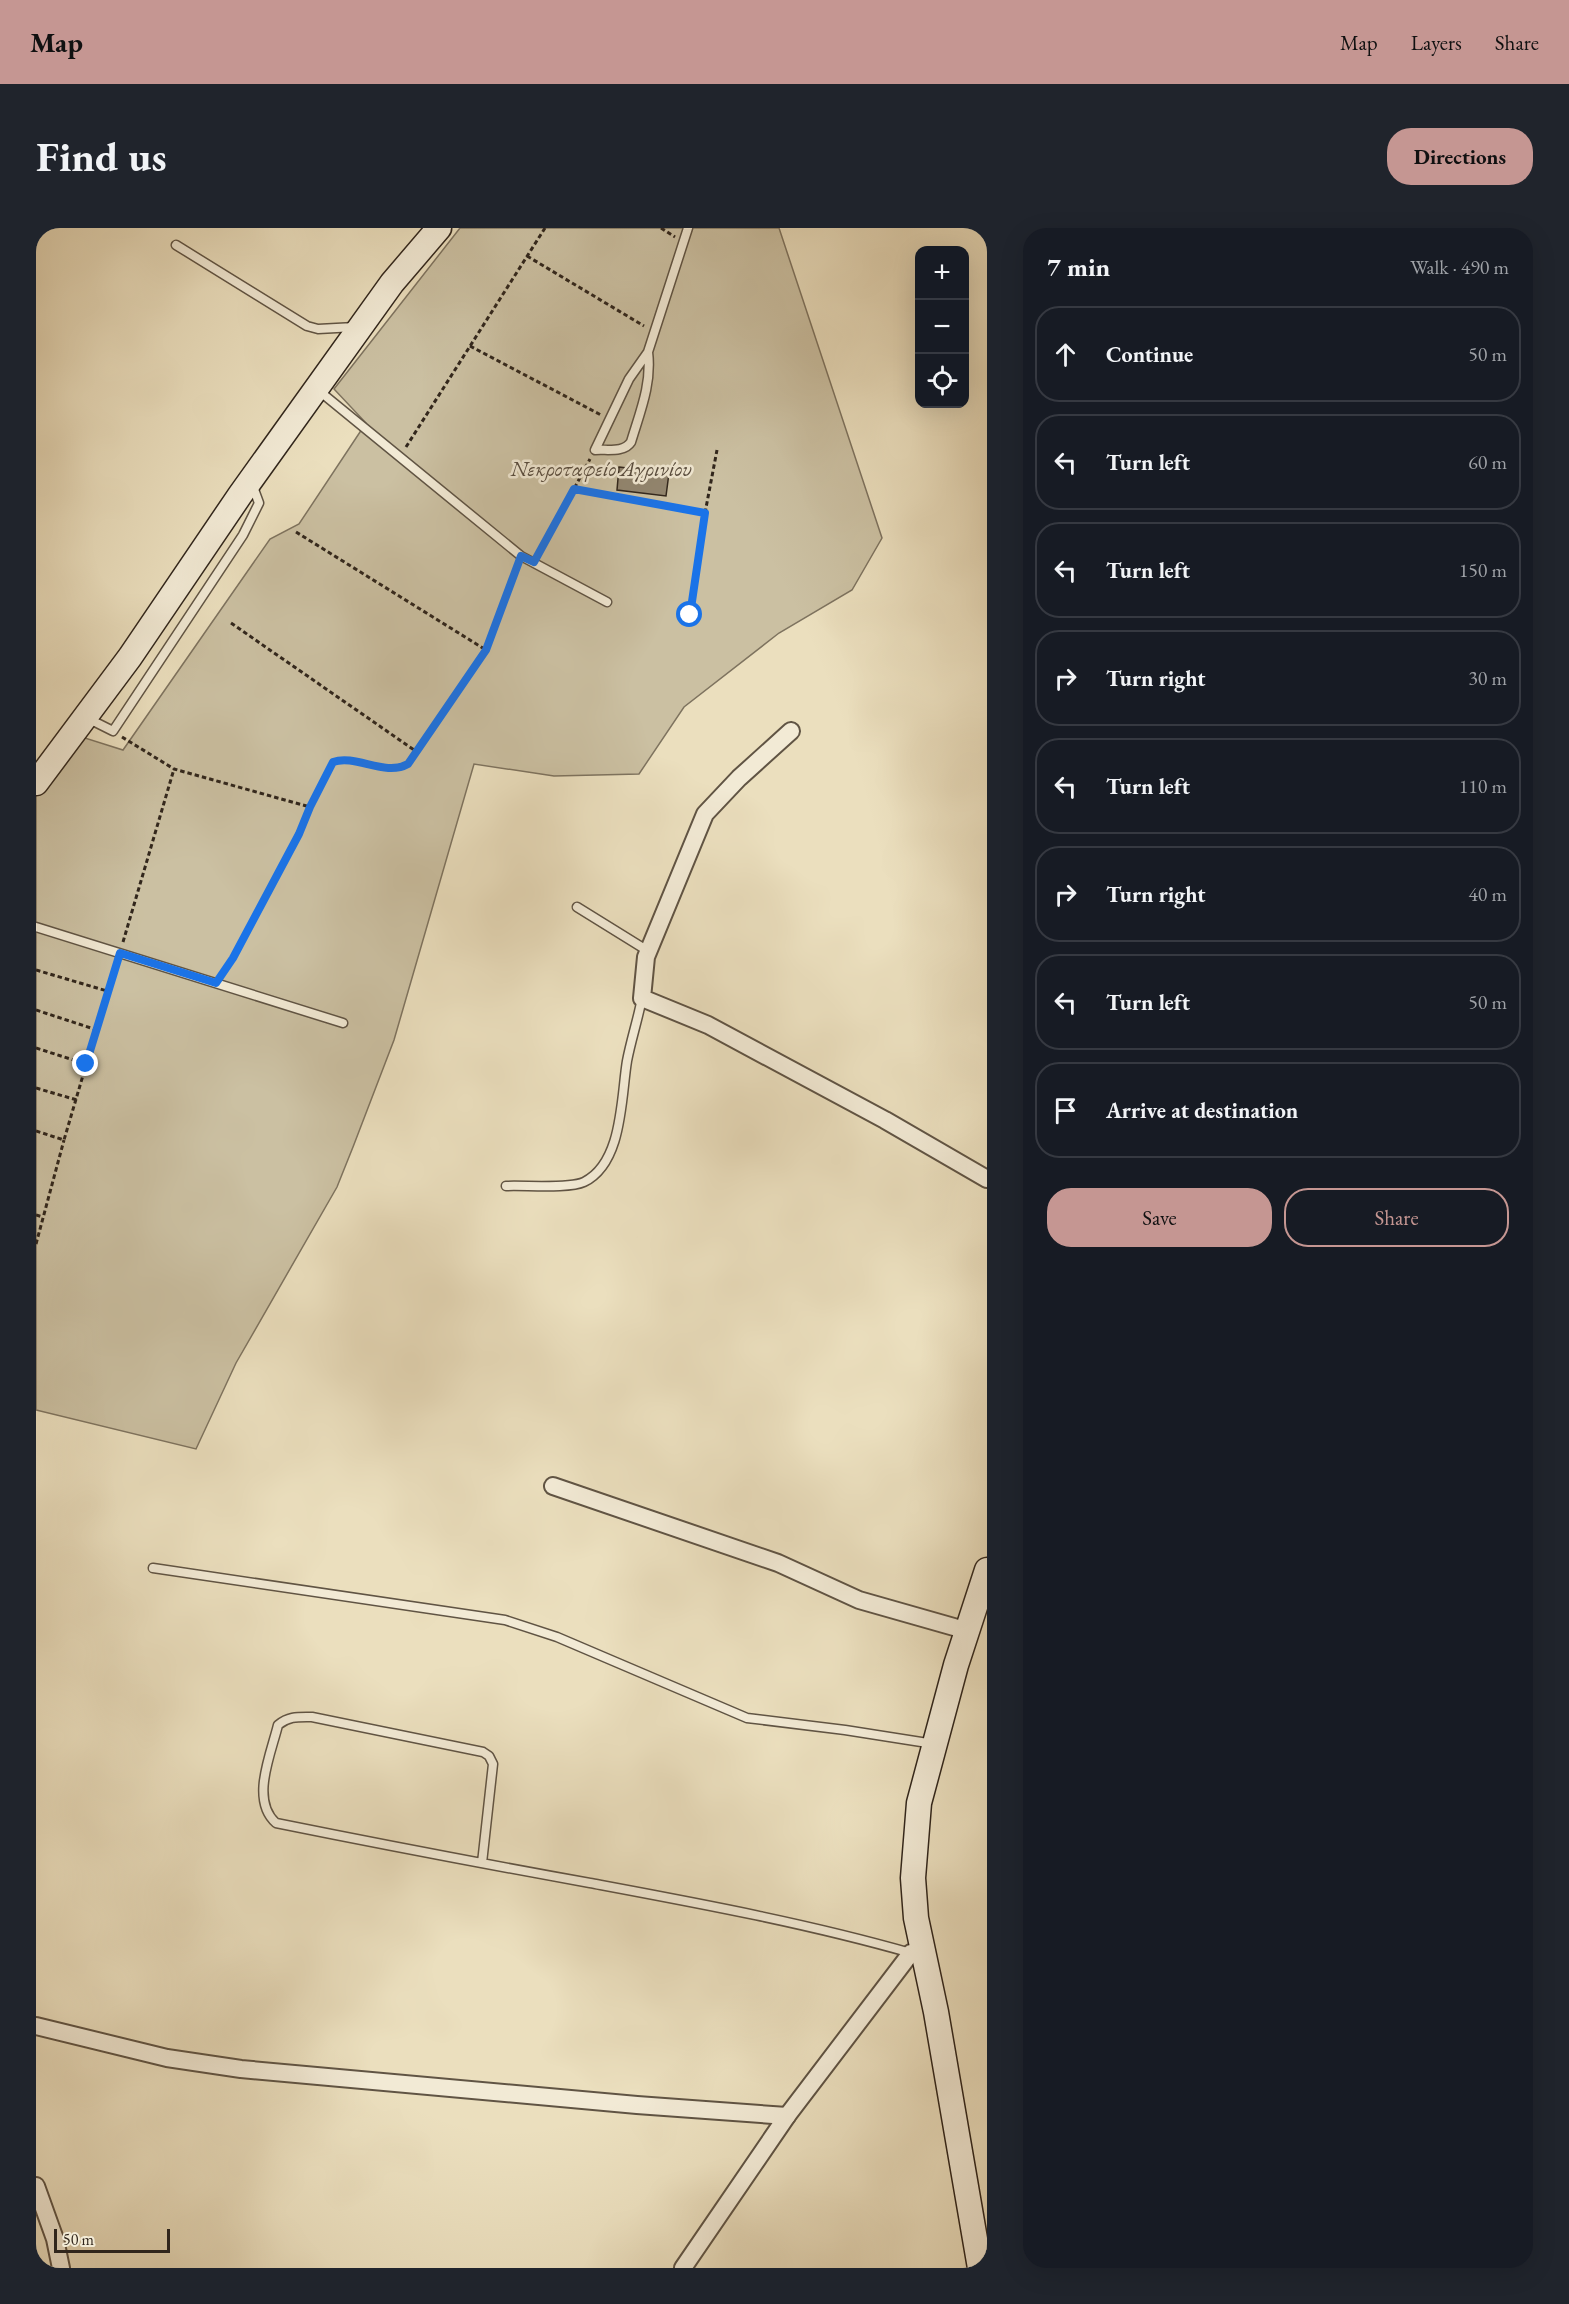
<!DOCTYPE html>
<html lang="en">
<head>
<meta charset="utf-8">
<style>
	body { margin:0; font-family:"EB Garamond",serif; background:#20242c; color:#f1f3f6 }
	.controls { position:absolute; right:18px; top:18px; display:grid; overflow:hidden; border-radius:12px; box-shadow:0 6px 24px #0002 }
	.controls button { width:54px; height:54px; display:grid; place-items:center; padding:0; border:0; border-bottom:2px solid #363941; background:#171b24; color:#f1f3f6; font:30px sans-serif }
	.scale { position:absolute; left:18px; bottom:15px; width:116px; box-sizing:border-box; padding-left:6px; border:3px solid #31261c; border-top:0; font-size:16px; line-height:21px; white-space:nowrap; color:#31261c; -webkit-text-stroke:4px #f2ead5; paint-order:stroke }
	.stop { position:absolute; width:18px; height:18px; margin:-14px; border:4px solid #1a73e8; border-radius:50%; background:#fff }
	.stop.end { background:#1a73e8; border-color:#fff; box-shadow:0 2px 6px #0008 }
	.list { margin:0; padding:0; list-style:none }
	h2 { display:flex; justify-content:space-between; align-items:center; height:78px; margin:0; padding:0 24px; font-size:26px }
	h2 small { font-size:20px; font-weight:400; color:#9ea1a6 }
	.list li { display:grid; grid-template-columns:39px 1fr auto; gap:18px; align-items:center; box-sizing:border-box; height:96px; margin:0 12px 12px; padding:0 12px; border:2px solid #363941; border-radius:24px }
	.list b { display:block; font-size:22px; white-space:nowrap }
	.list em { font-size:20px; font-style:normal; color:#9ea1a6 }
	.actions { display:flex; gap:12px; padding:18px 24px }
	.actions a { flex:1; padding:14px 0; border:2px solid #c59692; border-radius:24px; text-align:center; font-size:21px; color:#c59692 }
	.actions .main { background:#c59692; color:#111 }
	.icon { flex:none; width:33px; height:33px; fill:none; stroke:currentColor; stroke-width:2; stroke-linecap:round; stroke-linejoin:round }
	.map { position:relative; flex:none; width:951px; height:2040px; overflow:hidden; border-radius:24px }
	header { display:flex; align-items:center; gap:36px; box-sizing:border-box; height:84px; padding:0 30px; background:#c59692; color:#111 }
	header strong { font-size:28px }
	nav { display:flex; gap:33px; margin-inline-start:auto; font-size:21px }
	.intro { display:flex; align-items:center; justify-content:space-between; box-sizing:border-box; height:144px; padding:0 36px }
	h1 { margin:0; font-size:42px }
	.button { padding:15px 27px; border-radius:24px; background:#c59692; color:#111; font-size:21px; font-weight:700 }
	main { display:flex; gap:36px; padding:0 36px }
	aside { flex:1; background:#171b24; border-radius:24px; box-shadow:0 6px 24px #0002 }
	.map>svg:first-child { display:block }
	.green { fill:#cbc0a2; stroke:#7e735f; stroke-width:1.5 }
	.building { fill:#928670; stroke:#31261c; stroke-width:1.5 }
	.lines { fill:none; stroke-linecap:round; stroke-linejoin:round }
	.lane-casing { stroke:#605444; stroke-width:11 }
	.street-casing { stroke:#605444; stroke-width:20 }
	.secondary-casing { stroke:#31261c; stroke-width:27 }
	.path { stroke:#31261c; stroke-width:3; stroke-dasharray:4.5 3; stroke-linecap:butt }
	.lane { stroke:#f2ead5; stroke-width:8 }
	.street { stroke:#f2ead5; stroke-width:16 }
	.secondary { stroke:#f2ead5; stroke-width:24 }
	.route { stroke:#1a73e8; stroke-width:8 }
	.labels { text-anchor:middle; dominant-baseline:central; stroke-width:5; stroke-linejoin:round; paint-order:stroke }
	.park-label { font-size:22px; font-style:italic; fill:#584c3e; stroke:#f2ead5 }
</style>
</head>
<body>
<header>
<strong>Map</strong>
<nav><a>Map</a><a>Layers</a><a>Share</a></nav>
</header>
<div class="intro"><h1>Find us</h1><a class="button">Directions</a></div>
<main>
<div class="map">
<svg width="951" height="2040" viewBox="0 0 951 2040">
	<rect width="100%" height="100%" fill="#ebdfbe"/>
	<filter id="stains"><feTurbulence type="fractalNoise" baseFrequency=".00333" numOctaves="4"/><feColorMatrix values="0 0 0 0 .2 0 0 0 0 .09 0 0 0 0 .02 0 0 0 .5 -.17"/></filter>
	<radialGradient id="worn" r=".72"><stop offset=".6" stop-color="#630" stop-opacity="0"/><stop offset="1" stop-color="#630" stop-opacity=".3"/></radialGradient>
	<path class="green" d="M 424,0 L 743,0 L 846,310 L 816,362 L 743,405 L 648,479 L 603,546 L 518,548 L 438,536 L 358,812 L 317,919 L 301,959 L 200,1135 L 160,1221 L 0,1182 L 0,568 L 46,509 L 87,522 L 234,311 L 263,296 L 330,195 L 298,161 Z"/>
	<path class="building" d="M 583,239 L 633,245 L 630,268 L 581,262 Z"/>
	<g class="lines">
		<defs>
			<g id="lane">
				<path d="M 140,17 L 271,98 L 282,101 L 319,99"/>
				<path d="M 612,124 L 593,151 L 559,222 C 571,221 588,225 595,214 C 604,184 616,156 612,124 L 652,0"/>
				<path d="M 282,162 L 485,328 L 571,374"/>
				<path d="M 51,490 L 77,503 L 207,307 L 223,275 L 216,256"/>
				<path d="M 541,679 L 612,723"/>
				<path d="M 0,699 L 307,795"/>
				<path d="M 470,958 C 488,957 533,961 548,954 C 587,935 585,869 591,833 C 595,812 602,791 606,770"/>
				<path d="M 117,1340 L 469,1392 L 521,1409 L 711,1490 L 809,1502 L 898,1516"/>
				<path d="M 446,1635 L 457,1536 L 453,1528 L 447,1524 L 276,1489 C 262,1489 253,1488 242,1497 C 235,1526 214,1572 240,1595 C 344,1616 449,1636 554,1655 C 661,1675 770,1695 875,1725"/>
			</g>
			<g id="street">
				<path d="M 755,503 L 703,550 L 669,586 L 610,729 L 606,770 L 672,797 L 849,892 L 951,951"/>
				<path d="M 517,1258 L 742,1335 L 823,1372 L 932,1403"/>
				<path d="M 0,1798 L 131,1830 L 205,1841 L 601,1877 L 751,1888"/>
				<path d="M 0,1958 L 19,2011 L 25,2040"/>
				<path d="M 647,2040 L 751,1888 L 875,1725 L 889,1729"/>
			</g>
			<g id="secondary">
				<path d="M 0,555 L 94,429 L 204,267 L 356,55 L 403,0"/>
				<path d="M 944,2040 L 900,1784 L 880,1690 L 877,1650 L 883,1575 L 920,1437 L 951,1342"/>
			</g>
		</defs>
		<use href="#lane" class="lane-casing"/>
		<use href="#street" class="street-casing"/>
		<use href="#secondary" class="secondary-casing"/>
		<g class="path">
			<path d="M 625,0 L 639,9"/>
			<path d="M 491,28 L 608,98"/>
			<path d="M 434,118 L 565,187"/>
			<path d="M 370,219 L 509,0"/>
			<path d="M 538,261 L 669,285 L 654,387"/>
			<path d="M 669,285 L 681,222"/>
			<path d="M 260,304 L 450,422"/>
			<path d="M 503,326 L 554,231"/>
			<path d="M 195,395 L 381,524 L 450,422 L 481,338"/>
			<path d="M 86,509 L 138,541 L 274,579 L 263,606 L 187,745"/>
			<path d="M 274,579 L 297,535 C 317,527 356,550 372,535 C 375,532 378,527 381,524"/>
			<path d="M 87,714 L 138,541"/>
			<path d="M 0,742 L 71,763"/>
			<path d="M 0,782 L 61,802"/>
			<path d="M 0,820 L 50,836"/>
			<path d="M 0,860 L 41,872"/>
			<path d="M 0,903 L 28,912 L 80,735"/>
			<path d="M 0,987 L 7,989"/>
			<path d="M 0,1016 L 28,912"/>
		</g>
		<use href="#lane" class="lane"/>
		<use href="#street" class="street"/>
		<use href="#secondary" class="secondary"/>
	</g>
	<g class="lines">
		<path class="route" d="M 50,836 L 84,725 L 180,755 L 197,730 L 263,606 L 274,579 L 297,534 C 320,526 349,549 372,536 L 450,422 L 485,328 L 498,334 L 538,261 L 669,285 L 654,387"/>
	</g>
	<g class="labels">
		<g class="park-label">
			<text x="565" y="240">Νεκροταφείο Αγρινίου</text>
		</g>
	</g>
	<rect width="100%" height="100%" filter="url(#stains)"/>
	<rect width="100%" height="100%" fill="url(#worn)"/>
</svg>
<div class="controls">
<button>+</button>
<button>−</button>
<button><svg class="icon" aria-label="locate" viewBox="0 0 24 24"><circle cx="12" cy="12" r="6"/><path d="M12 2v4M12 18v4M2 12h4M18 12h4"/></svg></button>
</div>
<div class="scale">50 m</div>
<div class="stop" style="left:654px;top:387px"></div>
<div class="stop end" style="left:50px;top:836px"></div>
</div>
<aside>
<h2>7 min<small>Walk · 490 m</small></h2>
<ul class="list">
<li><svg class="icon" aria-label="ahead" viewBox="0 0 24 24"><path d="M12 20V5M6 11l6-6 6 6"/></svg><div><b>Continue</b></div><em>50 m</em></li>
<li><svg class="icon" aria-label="left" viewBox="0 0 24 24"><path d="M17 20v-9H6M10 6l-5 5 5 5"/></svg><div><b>Turn left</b></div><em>60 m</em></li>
<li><svg class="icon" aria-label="left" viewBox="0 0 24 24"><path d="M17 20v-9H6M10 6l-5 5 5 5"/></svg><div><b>Turn left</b></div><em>150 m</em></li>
<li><svg class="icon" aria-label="right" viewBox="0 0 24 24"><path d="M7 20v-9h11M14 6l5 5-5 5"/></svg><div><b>Turn right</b></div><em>30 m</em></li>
<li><svg class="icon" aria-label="left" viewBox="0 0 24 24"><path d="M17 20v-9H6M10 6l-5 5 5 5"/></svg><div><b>Turn left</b></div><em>110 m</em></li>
<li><svg class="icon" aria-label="right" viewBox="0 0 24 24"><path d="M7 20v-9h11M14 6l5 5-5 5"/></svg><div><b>Turn right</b></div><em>40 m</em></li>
<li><svg class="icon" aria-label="left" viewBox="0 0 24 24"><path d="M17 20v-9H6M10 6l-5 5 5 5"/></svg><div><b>Turn left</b></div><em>50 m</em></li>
<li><svg class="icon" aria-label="arrive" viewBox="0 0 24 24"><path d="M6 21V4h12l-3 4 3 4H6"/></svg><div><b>Arrive at destination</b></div></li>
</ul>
<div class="actions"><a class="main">Save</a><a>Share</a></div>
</aside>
</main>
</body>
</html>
